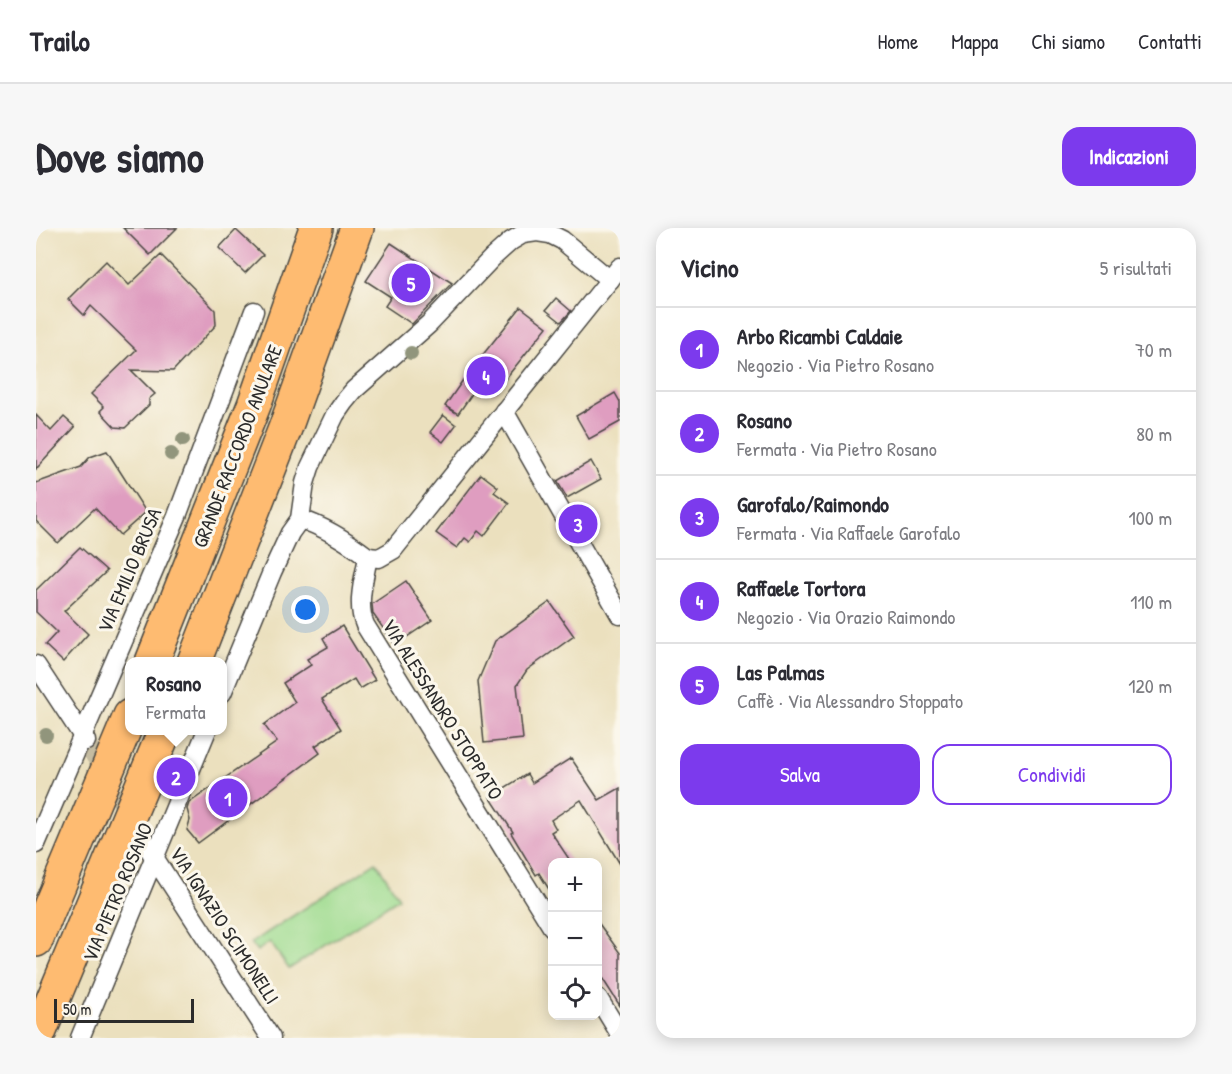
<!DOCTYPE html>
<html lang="it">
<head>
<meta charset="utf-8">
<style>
	body { margin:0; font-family:"Patrick Hand",sans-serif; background:#f7f7f7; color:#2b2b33 }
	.controls { position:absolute; right:18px; bottom:18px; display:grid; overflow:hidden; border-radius:12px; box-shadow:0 3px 15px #0003 }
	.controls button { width:54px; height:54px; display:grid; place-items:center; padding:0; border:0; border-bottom:2px solid #e1e1e2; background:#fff; color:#2b2b33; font:30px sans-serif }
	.scale { position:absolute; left:18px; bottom:15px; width:140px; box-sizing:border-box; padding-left:6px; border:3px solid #2b2b2b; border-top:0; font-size:16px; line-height:21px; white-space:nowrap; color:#2b2b2b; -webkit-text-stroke:4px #fbf7ec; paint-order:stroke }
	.you { position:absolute; left:270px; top:382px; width:21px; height:21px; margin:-15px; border:4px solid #fff; border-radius:50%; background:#1a73e8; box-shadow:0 0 0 9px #1a73e833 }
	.badge { display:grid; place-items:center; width:39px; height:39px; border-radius:50%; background:#7c3aed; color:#fff; font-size:20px; font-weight:700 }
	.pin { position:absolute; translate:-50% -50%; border:3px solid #fff; box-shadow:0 2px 6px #0006 }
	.popup { position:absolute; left:89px; top:429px; width:102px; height:78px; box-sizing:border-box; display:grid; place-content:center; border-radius:12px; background:#fff; filter:drop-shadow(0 2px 4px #0005); font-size:20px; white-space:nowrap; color:#7c7c81 }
	.popup b { font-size:22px; color:#2b2b33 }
	.popup::after { content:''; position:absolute; left:50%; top:100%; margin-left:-12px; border:12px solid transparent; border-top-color:#fff }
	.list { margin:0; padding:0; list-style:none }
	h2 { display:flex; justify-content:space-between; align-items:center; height:78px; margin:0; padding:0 24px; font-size:26px }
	h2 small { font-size:20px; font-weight:400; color:#7c7c81 }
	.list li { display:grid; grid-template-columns:39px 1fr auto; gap:18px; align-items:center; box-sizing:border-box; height:84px; padding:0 24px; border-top:2px solid #e1e1e2 }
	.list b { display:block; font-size:22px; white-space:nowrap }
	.list p { margin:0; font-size:20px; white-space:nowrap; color:#7c7c81 }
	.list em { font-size:20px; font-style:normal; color:#7c7c81 }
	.actions { display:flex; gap:12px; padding:18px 24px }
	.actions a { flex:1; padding:14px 0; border:2px solid #7c3aed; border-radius:18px; text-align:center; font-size:21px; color:#7c3aed }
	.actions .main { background:#7c3aed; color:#fff }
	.icon { flex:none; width:33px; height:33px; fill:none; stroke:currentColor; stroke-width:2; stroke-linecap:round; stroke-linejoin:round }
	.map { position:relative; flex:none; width:584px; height:810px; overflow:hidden; border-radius:18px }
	header { display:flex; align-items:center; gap:36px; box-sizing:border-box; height:84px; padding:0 30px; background:#fff; border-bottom:2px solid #e1e1e2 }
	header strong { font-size:28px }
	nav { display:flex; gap:33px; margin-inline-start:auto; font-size:21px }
	.intro { display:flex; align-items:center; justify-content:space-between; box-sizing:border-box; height:144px; padding:0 36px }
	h1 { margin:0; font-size:42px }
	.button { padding:15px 27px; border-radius:18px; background:#7c3aed; color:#fff; font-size:21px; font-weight:700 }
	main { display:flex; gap:36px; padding:0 36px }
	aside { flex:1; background:#fff; border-radius:18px; box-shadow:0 3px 15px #0003 }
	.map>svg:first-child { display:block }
	.green { fill:#a0dc91; stroke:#66845e; stroke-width:1.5 }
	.building { fill:#df9dc0 }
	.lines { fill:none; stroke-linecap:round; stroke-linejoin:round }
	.street-tunnel { stroke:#c5bca1; stroke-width:18; stroke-dasharray:18 9; stroke-linecap:butt }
	.street-casing { stroke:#484641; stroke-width:21 }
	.highway-casing { stroke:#484641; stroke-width:36 }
	.street { stroke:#fff; stroke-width:18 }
	.highway { stroke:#febb71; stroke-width:33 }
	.tree { fill:#91957b }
	.labels { text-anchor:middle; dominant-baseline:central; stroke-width:6; stroke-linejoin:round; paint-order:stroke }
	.street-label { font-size:20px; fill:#2b2b2b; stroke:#fbf7ec }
</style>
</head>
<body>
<header>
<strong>Trailo</strong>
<nav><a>Home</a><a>Mappa</a><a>Chi siamo</a><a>Contatti</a></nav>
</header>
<div class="intro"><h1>Dove siamo</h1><a class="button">Indicazioni</a></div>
<main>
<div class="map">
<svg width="584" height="810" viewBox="0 0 584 810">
	<rect width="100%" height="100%" fill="#fbf7ec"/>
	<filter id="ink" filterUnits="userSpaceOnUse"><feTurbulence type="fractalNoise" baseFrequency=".0167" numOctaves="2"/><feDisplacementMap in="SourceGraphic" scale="12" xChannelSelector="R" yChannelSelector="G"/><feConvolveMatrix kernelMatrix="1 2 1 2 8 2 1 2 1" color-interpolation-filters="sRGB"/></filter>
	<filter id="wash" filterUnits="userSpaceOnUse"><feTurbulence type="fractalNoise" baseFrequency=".008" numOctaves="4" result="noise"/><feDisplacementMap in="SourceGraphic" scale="24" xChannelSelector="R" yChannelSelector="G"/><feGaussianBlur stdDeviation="1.35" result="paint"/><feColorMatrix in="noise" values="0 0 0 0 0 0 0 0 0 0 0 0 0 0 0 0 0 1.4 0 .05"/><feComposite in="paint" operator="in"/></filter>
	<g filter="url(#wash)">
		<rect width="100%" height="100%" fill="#ebe0be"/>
		<path class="green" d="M 340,634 L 363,670 L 253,741 L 234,714 L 221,723 L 215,715 Z"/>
		<g id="blocks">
			<g class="building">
				<path d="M 87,0 L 141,0 L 114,27 Z"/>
				<path d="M 200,2 L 227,27 L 209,45 L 183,20 Z"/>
				<path d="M 355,15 L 416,55 L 376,96 L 349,78 L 355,69 L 330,53 Z"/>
				<path d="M 125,27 L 179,82 L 180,97 L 137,143 L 95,142 L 119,166 L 113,171 L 113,177 L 89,200 L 79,199 L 64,183 L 68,179 L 55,166 L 100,122 L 55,78 L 48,87 L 32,71 L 70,33 L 93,57 Z"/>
				<path d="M 520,70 L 535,83 L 525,94 L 510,82 Z"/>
				<path d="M 485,79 L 511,99 L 458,165 L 444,154 L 422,186 L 409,178 L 429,149 Z"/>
				<path d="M 579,165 L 584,174 L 584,194 L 553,211 L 540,188 Z"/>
				<path d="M 0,187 L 15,203 L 28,189 L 39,199 L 0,241 Z"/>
				<path d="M 407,187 L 420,197 L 407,214 L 394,204 Z"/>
				<path d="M 71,223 L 110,284 L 84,307 L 59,280 L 22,315 L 0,293 L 0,255 L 45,239 L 54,229 Z"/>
				<path d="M 555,233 L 565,251 L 531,270 L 521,253 Z"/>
				<path d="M 445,246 L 462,259 L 458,264 L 473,275 L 448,308 L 442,303 L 434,314 L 429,310 L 421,320 L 400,305 Z"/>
				<path d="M 44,319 L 71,343 L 28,383 L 52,406 L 27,434 L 9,417 L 21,404 L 0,384 L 0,362 Z"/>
				<path d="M 370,353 L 396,392 L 359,417 L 337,386 L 336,376 Z"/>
				<path d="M 514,374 L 538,408 L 491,442 L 481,457 L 487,511 L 448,515 L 442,453 L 459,413 Z"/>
				<path d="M 306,398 L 339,452 L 324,461 L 318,451 L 286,471 L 305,501 L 279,518 L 284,525 L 162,615 L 151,602 L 154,592 L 151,581 L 153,575 L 241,514 L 228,497 L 259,474 L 247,455 L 275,437 L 271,431 L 292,419 L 287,410 Z"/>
				<path d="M 535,530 L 563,572 L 584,560 L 584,636 L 545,572 L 515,592 L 520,601 L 515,604 L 535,634 L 516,634 L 516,666 L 503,645 L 500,647 L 475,605 L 477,604 L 454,569 L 491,546 L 496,555 Z"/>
				<path d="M 561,693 L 584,725 L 584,778 L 561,742 Z"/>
			</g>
		</g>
	</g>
	<g filter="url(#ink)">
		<use href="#blocks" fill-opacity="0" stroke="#484641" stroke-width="1.5"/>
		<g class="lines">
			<path class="street-tunnel" d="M 52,517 L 95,590"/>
			<defs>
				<g id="street">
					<path d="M 468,183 L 584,387"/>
					<path d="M 264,291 C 289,299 311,313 332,329"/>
					<path d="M 332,329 C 328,351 320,376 329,397 L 516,699"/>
					<path d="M 332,329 L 343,330 L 357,322 L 584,39"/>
					<path d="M 0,437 L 50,513"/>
					<path d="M 186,465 L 236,344 L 254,305 L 264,291 L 269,255 L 274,239 L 299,187 L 308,174 L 318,162 L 393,96 L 456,30 L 475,13 L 487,6 L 501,4 L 514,6 L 526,12 L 574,52"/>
					<path d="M 106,609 L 119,631 L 235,810"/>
					<path d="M 0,616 L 141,288 L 218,83"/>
					<path d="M 562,770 L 584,806"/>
					<path d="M 44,810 L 171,502"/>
				</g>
				<g id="highway">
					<path d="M 116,434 L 218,177 L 280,0"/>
					<path d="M 158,434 L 250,198 L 321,0"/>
					<path d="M 0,712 L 94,488"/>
					<path d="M 1,810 L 129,502"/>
				</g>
			</defs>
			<use href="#street" class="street-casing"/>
			<use href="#highway" class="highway-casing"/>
			<use href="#street" class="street"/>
			<use href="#highway" class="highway"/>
		</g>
		<g class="tree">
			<circle cx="375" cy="125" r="7"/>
			<circle cx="147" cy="212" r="7"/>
			<circle cx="135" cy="226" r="7"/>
			<circle cx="10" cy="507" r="7"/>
		</g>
	</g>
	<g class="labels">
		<g class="street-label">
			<text transform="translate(201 218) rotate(-69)">GRANDE RACCORDO ANULARE</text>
			<text transform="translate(93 342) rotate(-67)">VIA EMILIO BRUSA</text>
			<text transform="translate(407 481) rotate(58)">VIA ALESSANDRO STOPPATO</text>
			<text transform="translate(81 664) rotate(-67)">VIA PIETRO ROSANO</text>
			<text transform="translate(189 697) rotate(57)">VIA IGNAZIO SCIMONELLI</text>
		</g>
	</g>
</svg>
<div class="controls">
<button>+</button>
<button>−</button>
<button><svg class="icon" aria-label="locate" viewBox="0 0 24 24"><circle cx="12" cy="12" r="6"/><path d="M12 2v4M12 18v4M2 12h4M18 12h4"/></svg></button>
</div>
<div class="scale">50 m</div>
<div class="you"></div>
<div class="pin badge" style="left:192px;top:570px">1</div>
<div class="pin badge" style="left:140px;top:549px">2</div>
<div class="popup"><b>Rosano</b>Fermata</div>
<div class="pin badge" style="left:542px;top:296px">3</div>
<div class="pin badge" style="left:450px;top:148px">4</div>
<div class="pin badge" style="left:375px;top:55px">5</div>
</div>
<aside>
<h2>Vicino<small>5 risultati</small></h2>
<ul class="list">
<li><span class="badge">1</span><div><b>Arbo Ricambi Caldaie</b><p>Negozio · Via Pietro Rosano</p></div><em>70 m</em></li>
<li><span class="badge">2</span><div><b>Rosano</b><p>Fermata · Via Pietro Rosano</p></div><em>80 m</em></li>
<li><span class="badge">3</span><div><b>Garofalo/Raimondo</b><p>Fermata · Via Raffaele Garofalo</p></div><em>100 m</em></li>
<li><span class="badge">4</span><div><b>Raffaele Tortora</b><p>Negozio · Via Orazio Raimondo</p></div><em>110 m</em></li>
<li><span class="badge">5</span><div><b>Las Palmas</b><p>Caffè · Via Alessandro Stoppato</p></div><em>120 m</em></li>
</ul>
<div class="actions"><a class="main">Salva</a><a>Condividi</a></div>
</aside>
</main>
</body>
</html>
